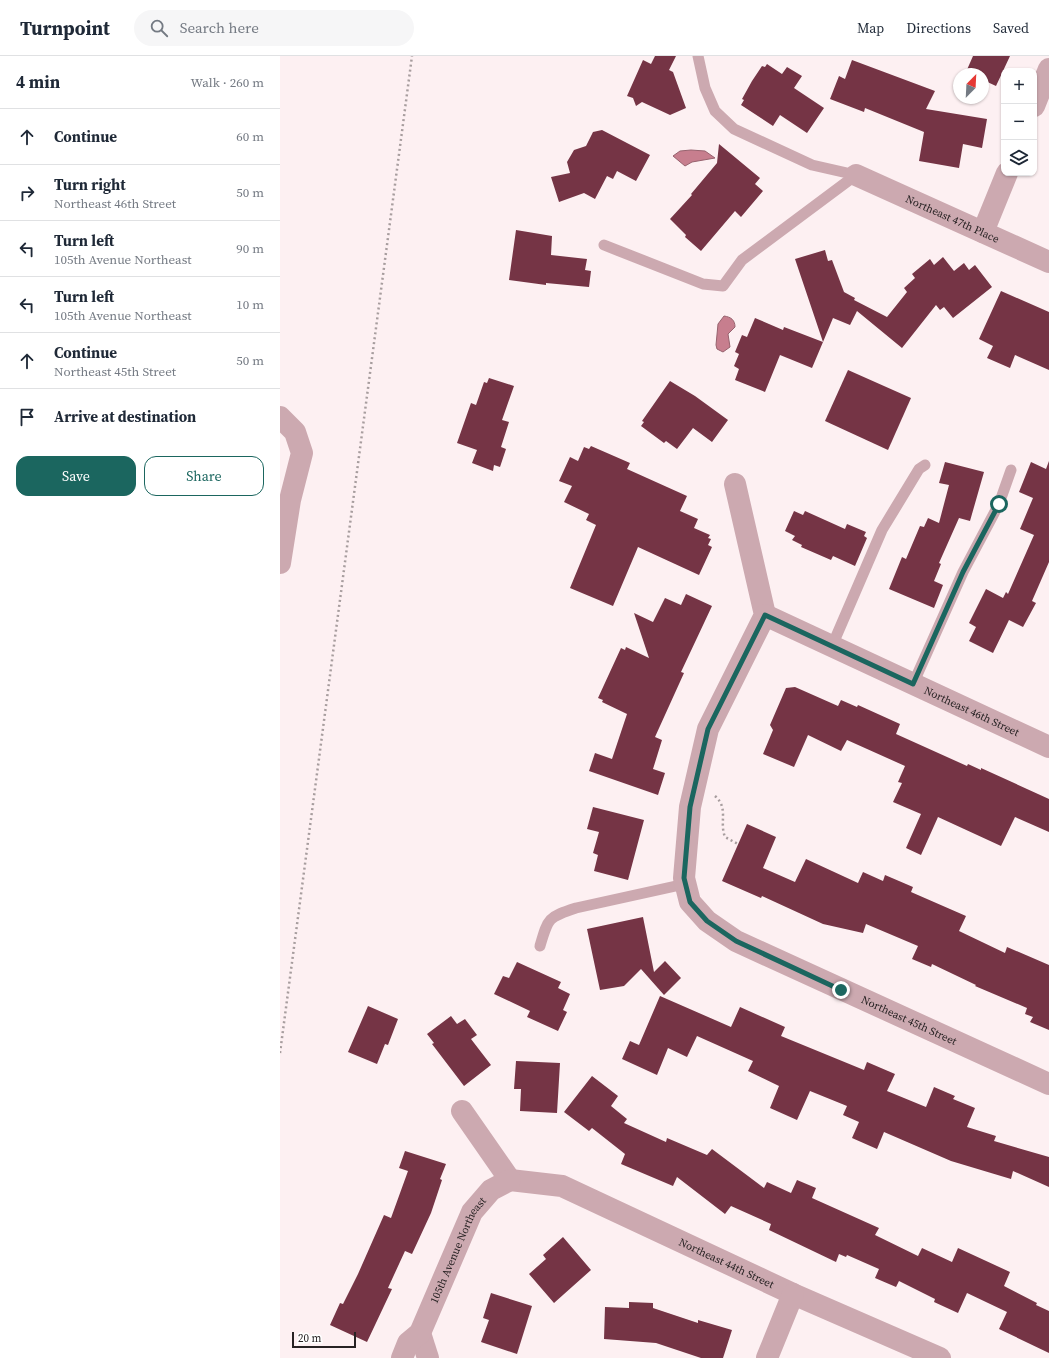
<!DOCTYPE html>
<html lang="en">
<head>
<meta charset="utf-8">
<style>
	body { margin:0; font-family:"Source Serif 4",serif; background:#f6f6f7; color:#1f2937 }
	.controls { position:absolute; right:12px; top:12px; display:grid; overflow:hidden; border-radius:8px; box-shadow:0 1px 3px #0004 }
	.controls button { width:36px; height:36px; display:grid; place-items:center; padding:0; border:0; border-bottom:1px solid #e0e1e3; background:#fff; color:#1f2937; font:20px sans-serif }
	.compass { position:absolute; left:673px; top:12px; width:36px; height:36px; border-radius:50%; background:#fff; box-shadow:0 1px 3px #0004; rotate:24deg }
	.scale { position:absolute; left:12px; bottom:10px; width:64px; box-sizing:border-box; padding-left:4px; border:2px solid #272223; border-top:0; font-size:11px; line-height:14px; white-space:nowrap; color:#272223; -webkit-text-stroke:3px #fff; paint-order:stroke }
	.stop { position:absolute; width:12px; height:12px; margin:-9px; border:3px solid #1b665f; border-radius:50%; background:#fff }
	.stop.end { background:#1b665f; border-color:#fff; box-shadow:0 1px 4px #0008 }
	.list { margin:0; padding:0; list-style:none }
	h2 { display:flex; justify-content:space-between; align-items:center; height:52px; margin:0; padding:0 16px; font-size:17px }
	h2 small { font-size:13px; font-weight:400; color:#747a83 }
	.list li { display:grid; grid-template-columns:26px 1fr auto; gap:12px; align-items:center; box-sizing:border-box; height:56px; padding:0 16px; border-top:1px solid #e0e1e3 }
	.list b { display:block; font-size:15px; white-space:nowrap }
	.list p { margin:0; font-size:13px; white-space:nowrap; color:#747a83 }
	.list em { font-size:13px; font-style:normal; color:#747a83 }
	.actions { display:flex; gap:8px; padding:12px 16px }
	.actions a { flex:1; padding:9px 0; border:1px solid #1b665f; border-radius:12px; text-align:center; font-size:14px; color:#1b665f }
	.actions .main { background:#1b665f; color:#fff }
	.icon { flex:none; width:22px; height:22px; fill:none; stroke:currentColor; stroke-width:2; stroke-linecap:round; stroke-linejoin:round }
	.map { position:relative; flex:none; width:769px; height:1302px; overflow:hidden }
	header { display:flex; align-items:center; gap:24px; box-sizing:border-box; height:56px; padding:0 20px; background:#fff; border-bottom:1px solid #e0e1e3 }
	header strong { font-size:19px }
	nav { display:flex; gap:22px; margin-inline-start:auto; font-size:14px }
	.search { width:280px; height:36px; background:#f6f6f7; display:flex; align-items:center; gap:10px; box-sizing:border-box; padding:0 14px; border-radius:22px; color:#747a83; font-size:15px }
	main { display:flex }
	aside { flex:1; background:#fff }
	.map>svg:first-child { display:block }
	.water { fill:#c77e8e; stroke:#97626e }
	.building { fill:#753445 }
	.lines { fill:none; stroke-linecap:round; stroke-linejoin:round }
	.path { stroke:#a79d9e; stroke-width:2.5; stroke-dasharray:2 3; stroke-linecap:butt }
	.service { stroke:#cca9b0; stroke-width:11 }
	.minor { stroke:#cca9b0; stroke-width:22 }
	.route { stroke:#1b665f; stroke-width:5 }
	.labels { text-anchor:middle; dominant-baseline:central; stroke-width:4; stroke-linejoin:round; paint-order:stroke }
	.street-label { font-size:11px; fill:#272223; stroke:#fff }
</style>
</head>
<body>
<header>
<strong>Turnpoint</strong>
<div class="search"><svg class="icon" aria-label="search" viewBox="0 0 24 24"><circle cx="10" cy="10" r="6"/><path d="M15 15l6 6"/></svg>Search here</div>
<nav><a>Map</a><a>Directions</a><a>Saved</a></nav>
</header>
<main>
<aside>
<h2>4 min<small>Walk · 260 m</small></h2>
<ul class="list">
<li><svg class="icon" aria-label="ahead" viewBox="0 0 24 24"><path d="M12 20V5M6 11l6-6 6 6"/></svg><div><b>Continue</b></div><em>60 m</em></li>
<li><svg class="icon" aria-label="right" viewBox="0 0 24 24"><path d="M7 20v-9h11M14 6l5 5-5 5"/></svg><div><b>Turn right</b><p>Northeast 46th Street</p></div><em>50 m</em></li>
<li><svg class="icon" aria-label="left" viewBox="0 0 24 24"><path d="M17 20v-9H6M10 6l-5 5 5 5"/></svg><div><b>Turn left</b><p>105th Avenue Northeast</p></div><em>90 m</em></li>
<li><svg class="icon" aria-label="left" viewBox="0 0 24 24"><path d="M17 20v-9H6M10 6l-5 5 5 5"/></svg><div><b>Turn left</b><p>105th Avenue Northeast</p></div><em>10 m</em></li>
<li><svg class="icon" aria-label="ahead" viewBox="0 0 24 24"><path d="M12 20V5M6 11l6-6 6 6"/></svg><div><b>Continue</b><p>Northeast 45th Street</p></div><em>50 m</em></li>
<li><svg class="icon" aria-label="arrive" viewBox="0 0 24 24"><path d="M6 21V4h12l-3 4 3 4H6"/></svg><div><b>Arrive at destination</b></div></li>
</ul>
<div class="actions"><a class="main">Save</a><a>Share</a></div>
</aside>
<div class="map">
<svg width="769" height="1302" viewBox="0 0 769 1302">
	<rect width="100%" height="100%" fill="#fdf0f2"/>
	<g class="water">
		<path d="M 411,94 L 425,95 L 435,102 L 412,106 L 405,110 L 393,100 L 400,95 Z"/>
		<path d="M 444,260 C 451,261 455,264 455,271 L 448,278 L 450,291 L 443,296 L 437,293 L 436,289 L 438,268 Z"/>
	</g>
	<g class="building">
		<path d="M 375,0 L 396,0 L 389,14 L 393,16 L 406,52 L 390,59 L 362,46 L 356,50 L 353,42 L 347,40 L 363,4 L 371,8 Z"/>
		<path d="M 693,0 L 730,0 L 716,30 L 703,24 L 703,18 L 691,18 L 686,16 Z"/>
		<path d="M 572,4 L 655,35 L 646,53 L 707,63 L 702,92 L 683,88 L 679,112 L 639,105 L 644,76 L 585,52 L 584,56 L 550,43 L 559,20 L 565,23 Z"/>
		<path d="M 487,8 L 502,18 L 507,11 L 522,20 L 514,32 L 544,52 L 527,77 L 500,59 L 493,70 L 461,49 L 464,44 L 462,43 L 472,25 L 482,10 L 485,11 Z"/>
		<path d="M 322,74 L 370,99 L 356,125 L 337,115 L 333,123 L 327,120 L 315,143 L 304,137 L 279,146 L 271,121 L 290,117 L 287,106 L 294,94 L 306,90 L 313,76 Z"/>
		<path d="M 439,88 L 480,122 L 475,128 L 483,135 L 461,161 L 455,155 L 421,195 L 405,181 L 406,179 L 390,163 L 412,139 L 411,138 L 437,107 Z"/>
		<path d="M 236,174 L 272,180 L 271,199 L 307,203 L 305,214 L 311,215 L 309,231 L 266,227 L 266,229 L 229,224 Z"/>
		<path d="M 545,194 L 548,205 L 552,204 L 564,236 L 575,242 L 574,244 L 607,261 L 627,236 L 624,232 L 635,222 L 632,218 L 650,203 L 654,209 L 663,201 L 674,215 L 684,207 L 689,214 L 695,209 L 712,231 L 673,262 L 664,251 L 660,254 L 656,249 L 622,292 L 577,255 L 570,269 L 553,262 L 543,286 L 515,203 Z"/>
		<path d="M 721,235 L 769,256 L 769,314 L 735,299 L 730,312 L 707,302 L 713,290 L 699,283 Z"/>
		<path d="M 475,262 L 503,274 L 504,271 L 543,286 L 532,312 L 500,299 L 485,336 L 455,324 L 459,313 L 454,310 L 459,298 L 455,296 L 462,279 L 467,281 Z"/>
		<path d="M 568,314 L 631,342 L 608,394 L 545,365 Z"/>
		<path d="M 209,322 L 234,330 L 222,364 L 229,366 L 221,391 L 226,393 L 220,411 L 214,409 L 213,415 L 192,407 L 197,394 L 177,387 L 191,347 L 196,349 L 204,326 L 207,327 Z"/>
		<path d="M 390,325 L 415,340 L 448,364 L 432,386 L 413,372 L 397,393 L 386,385 L 384,387 L 361,370 L 364,366 L 362,365 Z"/>
		<path d="M 311,390 L 350,407 L 347,413 L 407,440 L 400,455 L 418,463 L 414,472 L 430,479 L 428,482 L 431,483 L 428,489 L 432,491 L 419,519 L 358,491 L 333,550 L 290,532 L 316,469 L 306,464 L 309,458 L 284,446 L 292,430 L 279,425 L 290,401 L 298,405 L 304,391 L 309,393 Z"/>
		<path d="M 769,405 L 769,506 L 752,545 L 756,547 L 743,571 L 729,564 L 713,597 L 689,585 L 696,571 L 689,567 L 706,533 L 723,542 L 726,536 L 728,538 L 754,479 L 740,473 L 753,442 L 739,436 L 751,406 L 766,413 Z"/>
		<path d="M 665,406 L 704,416 L 690,465 L 679,462 L 659,507 L 661,508 L 654,525 L 663,529 L 654,552 L 609,533 L 622,501 L 626,503 L 640,470 L 644,471 L 648,462 L 659,467 L 669,429 L 659,427 Z"/>
		<path d="M 514,455 L 523,459 L 525,455 L 565,473 L 567,468 L 586,476 L 584,480 L 587,482 L 575,510 L 553,500 L 551,504 L 521,491 L 522,489 L 512,484 L 515,480 L 505,475 Z"/>
		<path d="M 406,538 L 432,550 L 401,616 L 404,617 L 375,681 L 382,684 L 373,713 L 385,717 L 378,739 L 309,715 L 315,697 L 332,703 L 347,658 L 322,646 L 323,644 L 318,642 L 341,592 L 345,594 L 346,591 L 369,602 L 354,557 L 373,566 L 385,542 L 401,549 Z"/>
		<path d="M 515,631 L 558,650 L 561,644 L 577,651 L 578,649 L 620,668 L 616,678 L 687,710 L 688,708 L 701,714 L 701,712 L 769,743 L 769,776 L 735,761 L 721,790 L 658,761 L 641,799 L 626,792 L 641,758 L 613,746 L 622,727 L 618,726 L 625,710 L 567,684 L 561,695 L 528,679 L 514,711 L 483,698 L 493,674 L 490,669 L 506,632 Z"/>
		<path d="M 313,751 L 364,764 L 348,824 L 314,815 L 318,799 L 313,797 L 319,776 L 307,773 Z"/>
		<path d="M 467,768 L 496,781 L 483,812 L 515,826 L 526,803 L 578,827 L 583,816 L 603,825 L 605,819 L 633,831 L 631,836 L 686,860 L 679,875 L 725,897 L 727,891 L 769,909 L 769,974 L 750,966 L 753,961 L 745,958 L 747,952 L 695,930 L 696,929 L 652,908 L 651,911 L 632,903 L 638,890 L 586,868 L 583,877 L 543,868 L 482,840 L 481,842 L 442,825 Z"/>
		<path d="M 363,861 L 374,916 L 385,905 L 401,922 L 384,939 L 361,913 L 344,930 L 320,934 L 307,873 Z"/>
		<path d="M 237,906 L 281,926 L 278,932 L 290,938 L 283,954 L 287,956 L 278,975 L 247,961 L 250,955 L 214,938 L 223,920 L 229,922 Z"/>
		<path d="M 380,940 L 451,971 L 460,951 L 505,971 L 501,980 L 584,1014 L 587,1006 L 615,1018 L 607,1035 L 641,1049 L 646,1051 L 654,1031 L 675,1040 L 673,1043 L 695,1052 L 687,1071 L 716,1080 L 714,1085 L 769,1101 L 769,1131 L 733,1115 L 731,1123 L 671,1105 L 604,1076 L 597,1093 L 572,1082 L 579,1066 L 563,1059 L 567,1050 L 530,1035 L 517,1064 L 490,1052 L 499,1030 L 468,1015 L 473,1005 L 417,980 L 407,1001 L 388,992 L 377,1019 L 342,1003 L 350,985 L 359,989 Z"/>
		<path d="M 88,950 L 118,963 L 108,989 L 105,988 L 97,1008 L 68,996 Z"/>
		<path d="M 171,960 L 177,968 L 185,963 L 197,979 L 191,983 L 211,1009 L 184,1030 L 152,988 L 154,987 L 147,978 Z"/>
		<path d="M 236,1005 L 280,1007 L 277,1057 L 240,1055 L 241,1033 L 234,1033 Z"/>
		<path d="M 312,1020 L 338,1040 L 331,1050 L 347,1063 L 344,1067 L 386,1086 L 387,1082 L 427,1099 L 432,1093 L 484,1132 L 487,1126 L 511,1137 L 517,1124 L 536,1132 L 532,1142 L 599,1172 L 595,1179 L 638,1200 L 642,1192 L 672,1206 L 678,1192 L 730,1216 L 724,1230 L 757,1247 L 756,1249 L 769,1255 L 769,1297 L 719,1273 L 727,1256 L 687,1237 L 678,1257 L 654,1246 L 655,1243 L 619,1225 L 616,1231 L 595,1222 L 599,1213 L 567,1199 L 566,1201 L 559,1198 L 556,1206 L 489,1174 L 491,1168 L 451,1150 L 445,1158 L 397,1121 L 393,1130 L 341,1108 L 345,1098 L 312,1072 L 309,1075 L 284,1056 Z"/>
		<path d="M 125,1095 L 166,1108 L 160,1123 L 162,1124 L 151,1157 L 132,1198 L 125,1195 L 108,1232 L 112,1233 L 87,1286 L 50,1269 L 60,1247 L 63,1248 L 78,1218 L 104,1159 L 111,1162 L 128,1115 L 119,1112 Z"/>
		<path d="M 283,1181 L 311,1214 L 274,1247 L 249,1218 L 266,1203 L 263,1199 Z"/>
		<path d="M 211,1237 L 252,1250 L 237,1298 L 201,1286 L 209,1264 L 203,1262 Z"/>
		<path d="M 349,1246 L 373,1247 L 373,1252 L 418,1267 L 418,1264 L 452,1274 L 443,1302 L 421,1302 L 376,1287 L 324,1283 L 325,1251 L 349,1252 Z"/>
	</g>
	<g class="lines">
		<g class="path">
			<path d="M 435,740 C 449,752 439,766 445,781 L 458,788"/>
			<path d="M 0,997 L 132,0"/>
		</g>
		<g class="service">
			<path d="M 418,0 L 425,32 L 435,55 L 454,73 L 532,109 L 576,119"/>
			<path d="M 324,189 L 423,228 L 443,230 L 462,204 L 576,119"/>
			<path d="M 552,590 L 602,474 L 639,413 L 645,409"/>
			<path d="M 633,628 L 683,516 L 719,448 L 731,414"/>
			<path d="M 260,890 C 268,862 268,861 296,852 L 405,828"/>
		</g>
		<g class="minor">
			<path d="M 754,50 L 769,13"/>
			<path id="s1" d="M 576,119 L 769,206"/>
			<path d="M 703,176 L 727,117"/>
			<path d="M 0,361 L 15,376 L 22,397 L 10,444 L 0,507"/>
			<path id="s2" d="M 455,428 L 485,559 L 428,673 L 410,751 L 404,822 L 410,846 L 427,865 L 456,885 L 769,1028"/>
			<path id="s3" d="M 485,559 L 769,691"/>
			<path d="M 182,1055 L 230,1124"/>
			<path id="s4" d="M 230,1124 L 282,1130 L 513,1238 L 660,1302"/>
			<path d="M 140,1277 L 148,1302"/>
			<path id="s5" d="M 122,1302 L 128,1287 L 140,1277 L 192,1156 L 211,1134 L 230,1124"/>
			<path d="M 487,1302 L 513,1238"/>
		</g>
	</g>
	<g class="lines">
		<path class="route" d="M 561,934 L 456,885 L 427,865 L 410,846 L 404,822 L 410,751 L 428,673 L 485,559 L 633,628 L 683,516 L 719,448"/>
	</g>
	<g class="labels">
		<g class="street-label">
			<text stroke="none"><textPath href="#s1" startOffset="106">Northeast 47th Place</textPath></text>
			<text stroke="none"><textPath href="#s3" startOffset="228">Northeast 46th Street</textPath></text>
			<text stroke="none"><textPath href="#s2" startOffset="689">Northeast 45th Street</textPath></text>
			<text stroke="none"><textPath href="#s5" startOffset="123">105th Avenue Northeast</textPath></text>
			<text stroke="none"><textPath href="#s4" startOffset="234">Northeast 44th Street</textPath></text>
		</g>
	</g>
</svg>
<div class="controls">
<button>+</button>
<button>−</button>
<button><svg class="icon" aria-label="layers" viewBox="0 0 24 24"><path d="M12 4l9 5-9 5-9-5zM3 14l9 5 9-5"/></svg></button>
</div>
<svg class="compass" viewBox="-18 -18 36 36"><path d="M0-13l5 13h-10z" fill="#e53935"/><path d="M0 13l5-13h-10z" fill="#747a83"/></svg>
<div class="scale">20 m</div>
<div class="stop" style="left:719px;top:448px"></div>
<div class="stop end" style="left:561px;top:934px"></div>
</div>
</main>
</body>
</html>
